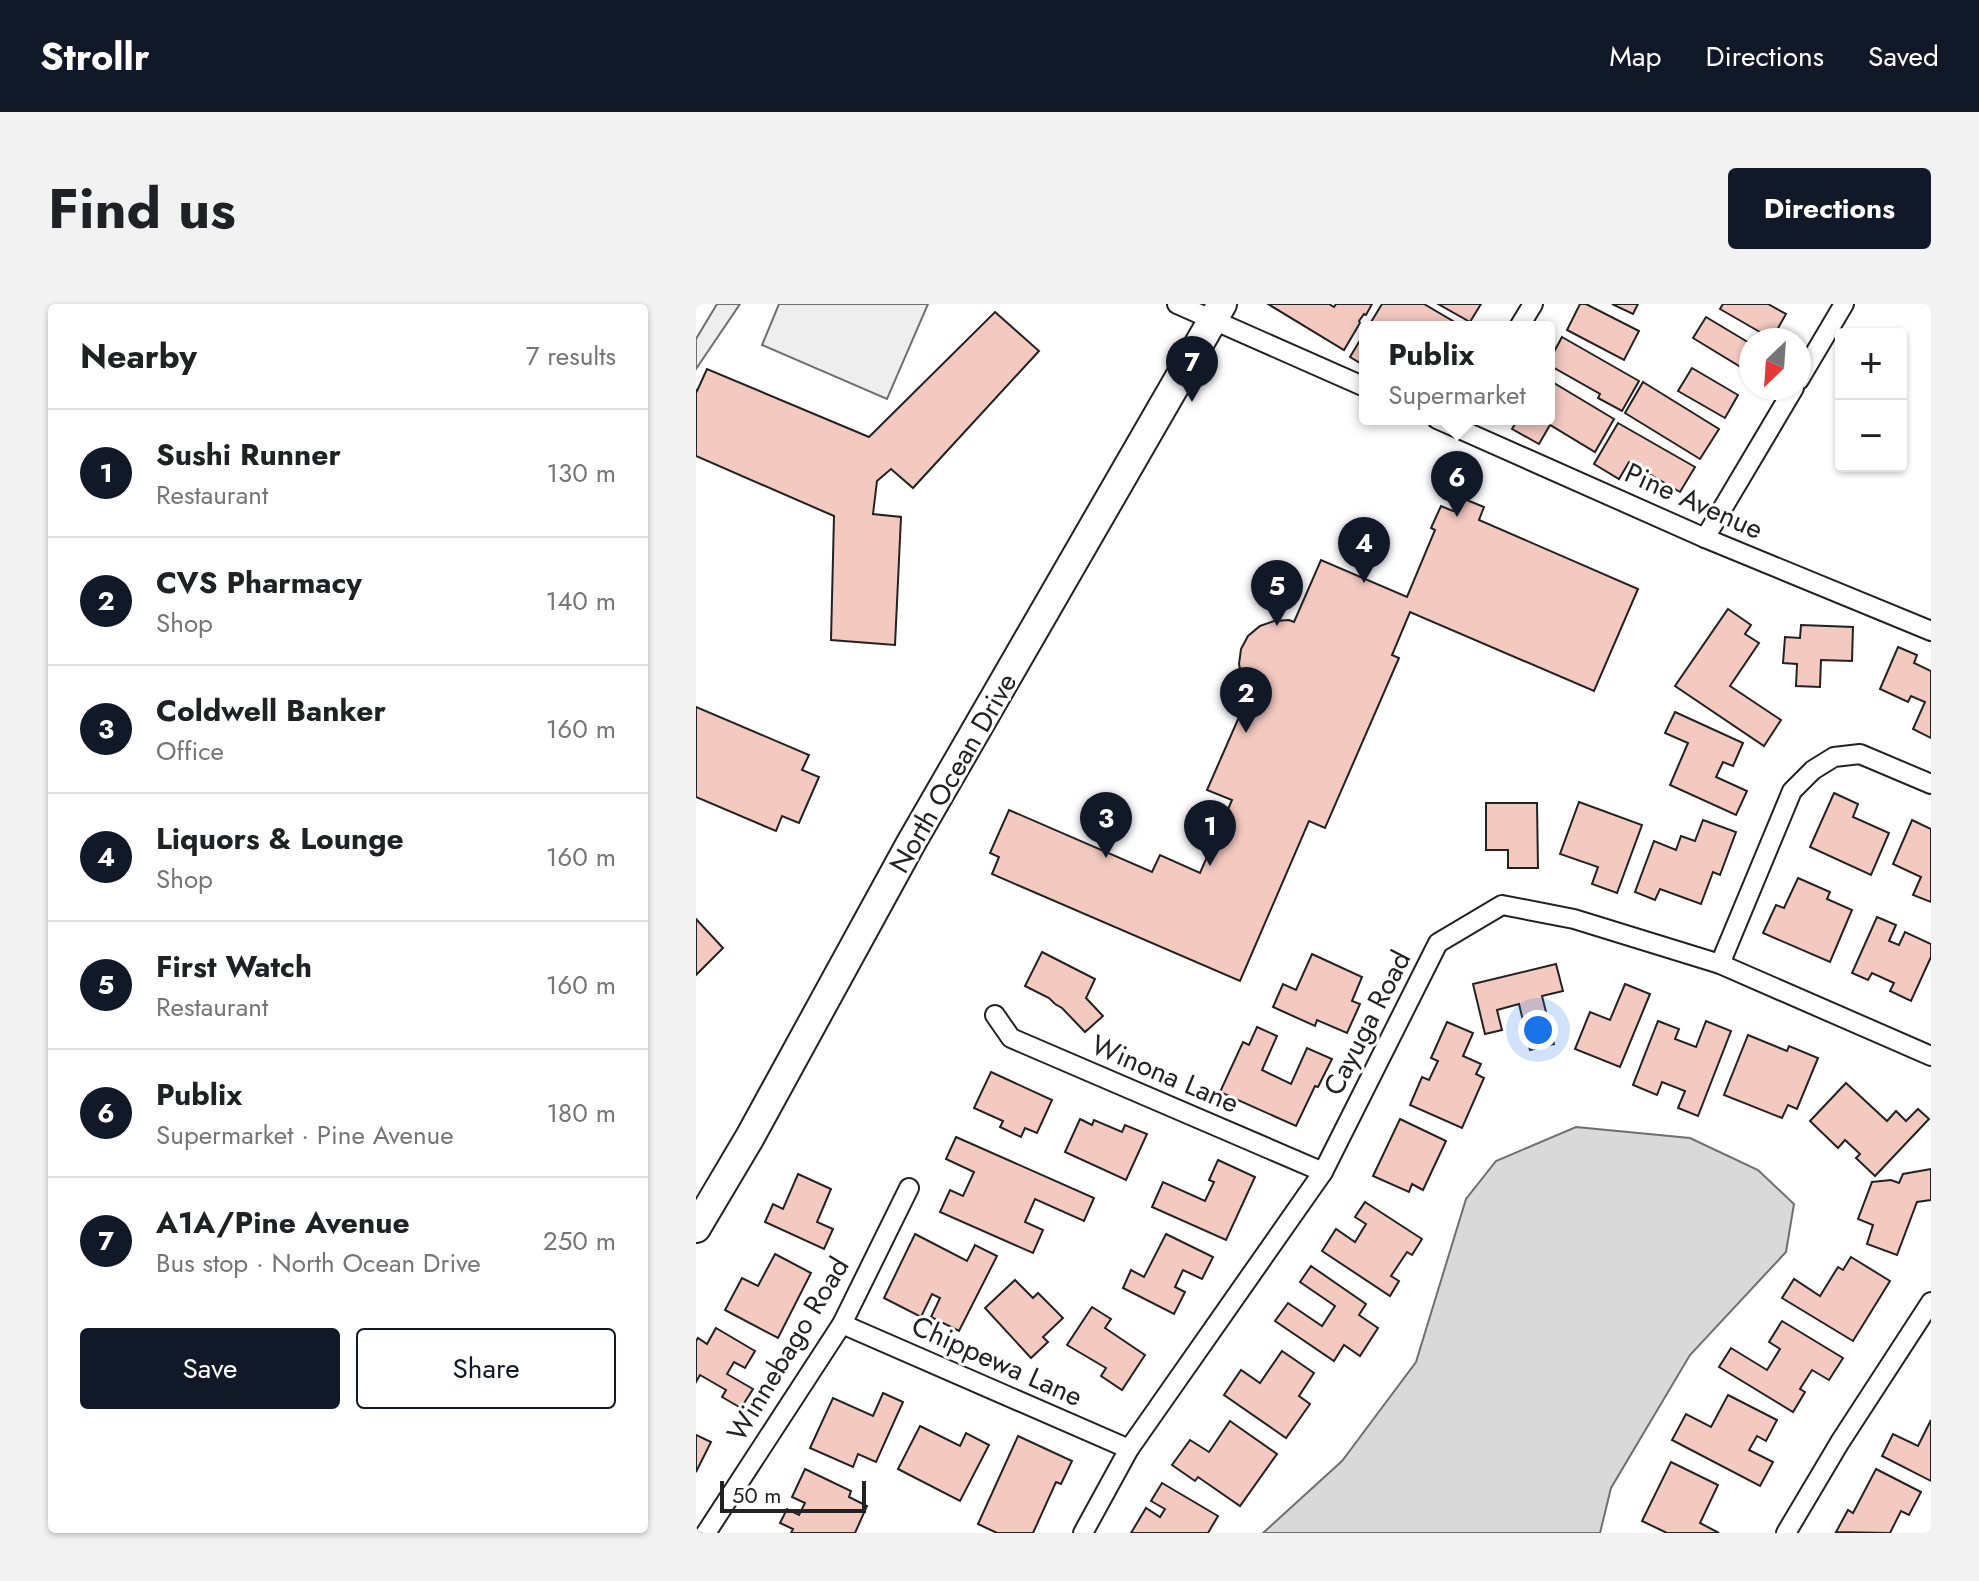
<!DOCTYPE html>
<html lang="en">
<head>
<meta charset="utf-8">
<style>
	body { margin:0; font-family:Jost,sans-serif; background:#f2f2f2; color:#202124 }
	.controls { position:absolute; right:24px; top:24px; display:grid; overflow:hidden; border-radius:8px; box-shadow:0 2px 6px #0004 }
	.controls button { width:72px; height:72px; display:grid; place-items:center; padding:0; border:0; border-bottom:2px solid #e0e0e0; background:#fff; color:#202124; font:40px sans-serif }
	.compass { position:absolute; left:1043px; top:24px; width:72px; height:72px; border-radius:50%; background:#fff; box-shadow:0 2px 6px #0004; rotate:205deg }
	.scale { position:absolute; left:24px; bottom:20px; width:146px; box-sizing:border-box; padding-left:8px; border:4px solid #222; border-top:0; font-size:22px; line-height:28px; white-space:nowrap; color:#222; -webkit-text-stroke:6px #fff; paint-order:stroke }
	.you { position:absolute; left:842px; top:726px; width:28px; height:28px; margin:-20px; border:6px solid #fff; border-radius:50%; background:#1a73e8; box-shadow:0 0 0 12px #1a73e833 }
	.badge { display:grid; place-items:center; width:52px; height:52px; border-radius:50%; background:#111827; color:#fff; font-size:26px; font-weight:700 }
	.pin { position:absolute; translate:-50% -66px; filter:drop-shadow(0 2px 4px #0008) }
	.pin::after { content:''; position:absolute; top:42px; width:28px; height:24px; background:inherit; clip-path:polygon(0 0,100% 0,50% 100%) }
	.popup { position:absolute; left:663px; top:17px; width:196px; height:104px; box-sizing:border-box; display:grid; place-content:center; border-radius:8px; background:#fff; filter:drop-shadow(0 2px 6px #0005); font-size:26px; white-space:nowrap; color:#757577 }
	.popup b { font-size:30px; color:#202124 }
	.popup::after { content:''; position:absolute; left:50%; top:100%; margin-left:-16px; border:16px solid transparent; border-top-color:#fff }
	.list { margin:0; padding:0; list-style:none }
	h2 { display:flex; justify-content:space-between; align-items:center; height:104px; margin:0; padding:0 32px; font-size:34px }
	h2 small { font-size:26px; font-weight:400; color:#757577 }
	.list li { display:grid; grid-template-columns:52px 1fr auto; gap:24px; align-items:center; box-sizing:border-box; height:128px; padding:0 32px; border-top:2px solid #e0e0e0 }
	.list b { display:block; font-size:30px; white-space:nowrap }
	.list p { margin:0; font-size:26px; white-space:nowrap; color:#757577 }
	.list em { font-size:26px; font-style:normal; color:#757577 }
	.actions { display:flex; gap:16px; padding:24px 32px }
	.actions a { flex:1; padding:18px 0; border:2px solid #111827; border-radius:8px; text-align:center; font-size:28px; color:#111827 }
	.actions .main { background:#111827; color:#fff }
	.map { position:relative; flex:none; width:1235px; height:1229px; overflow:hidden; border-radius:8px }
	header { display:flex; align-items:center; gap:48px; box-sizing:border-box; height:112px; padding:0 40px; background:#111827; color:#fff }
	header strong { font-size:38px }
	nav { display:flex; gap:44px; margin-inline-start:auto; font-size:28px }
	.intro { display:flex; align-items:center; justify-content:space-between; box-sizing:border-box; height:192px; padding:0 48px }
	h1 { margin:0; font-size:56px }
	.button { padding:20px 36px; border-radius:8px; background:#111827; color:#fff; font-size:28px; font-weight:700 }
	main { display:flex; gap:48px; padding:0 48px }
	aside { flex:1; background:#fff; border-radius:8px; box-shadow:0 2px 6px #0004 }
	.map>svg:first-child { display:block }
	.green { fill:#eee; stroke:#6f6f6f; stroke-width:2 }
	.water { fill:#d9d9d9; stroke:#6f6f6f; stroke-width:2 }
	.building { fill:#f3c9c0; stroke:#222; stroke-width:2 }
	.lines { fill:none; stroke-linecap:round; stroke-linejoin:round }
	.minor-casing { stroke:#222; stroke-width:22 }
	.primary-casing { stroke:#222; stroke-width:32 }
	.minor { stroke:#fff; stroke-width:18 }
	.primary { stroke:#fff; stroke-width:28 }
	.labels { text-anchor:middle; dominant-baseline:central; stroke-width:6; stroke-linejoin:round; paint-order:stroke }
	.street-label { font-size:28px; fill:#222; stroke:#fff }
</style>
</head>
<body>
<header>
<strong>Strollr</strong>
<nav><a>Map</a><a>Directions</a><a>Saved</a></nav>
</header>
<div class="intro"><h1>Find us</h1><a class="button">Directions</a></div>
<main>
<aside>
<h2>Nearby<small>7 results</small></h2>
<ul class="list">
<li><span class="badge">1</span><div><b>Sushi Runner</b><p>Restaurant</p></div><em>130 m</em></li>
<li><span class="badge">2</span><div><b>CVS Pharmacy</b><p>Shop</p></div><em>140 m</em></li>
<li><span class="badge">3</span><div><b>Coldwell Banker</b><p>Office</p></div><em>160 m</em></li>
<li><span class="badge">4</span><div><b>Liquors &amp; Lounge</b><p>Shop</p></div><em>160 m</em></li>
<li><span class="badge">5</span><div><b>First Watch</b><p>Restaurant</p></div><em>160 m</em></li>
<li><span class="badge">6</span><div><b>Publix</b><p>Supermarket · Pine Avenue</p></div><em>180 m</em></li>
<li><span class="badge">7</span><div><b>A1A/Pine Avenue</b><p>Bus stop · North Ocean Drive</p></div><em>250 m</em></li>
</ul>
<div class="actions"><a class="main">Save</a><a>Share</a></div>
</aside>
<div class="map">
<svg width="1235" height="1229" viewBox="0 0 1235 1229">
	<rect width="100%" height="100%" fill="#fff"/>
	<g class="green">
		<path d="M 21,0 L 44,0 L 0,65 L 0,35 Z"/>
		<path d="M 83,0 L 232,0 L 191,95 L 66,41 Z"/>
	</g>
	<path class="water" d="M 880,823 L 994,834 L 1062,866 L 1098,900 L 1090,948 L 994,1051 L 915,1184 L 904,1229 L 567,1229 L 646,1157 L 720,1058 L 770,895 L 800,857 Z"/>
	<g class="building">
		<path d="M 572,0 L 633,0 L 638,3 L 640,0 L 676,0 L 670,11 L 668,10 L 663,17 L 664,19 L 648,46 Z"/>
		<path d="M 686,0 L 728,0 L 767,23 L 672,23 Z"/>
		<path d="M 742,0 L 785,0 L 774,18 Z"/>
		<path d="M 884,0 L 890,0 L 943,27 L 928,56 L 871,26 Z"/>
		<path d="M 916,0 L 942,0 L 937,10 Z"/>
		<path d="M 1027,0 L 1072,0 L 1090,10 L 1076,35 L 1024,5 Z"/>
		<path d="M 299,8 L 343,47 L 217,184 L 195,165 L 181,177 L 177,210 L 205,213 L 199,341 L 135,336 L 138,212 L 0,152 L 0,86 L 1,87 L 11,65 L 173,133 Z"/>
		<path d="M 1010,13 L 1055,40 L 1055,64 L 1053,68 L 997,34 Z"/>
		<path d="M 669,28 L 669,62 L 654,53 Z"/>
		<path d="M 866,33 L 943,77 L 926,107 L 902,94 L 904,90 L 853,61 L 853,57 Z"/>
		<path d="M 996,64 L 1042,91 L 1029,114 L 982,87 Z"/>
		<path d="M 853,76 L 918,115 L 899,148 L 854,121 L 843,140 L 816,125 L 822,115 L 853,115 Z"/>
		<path d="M 947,78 L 1023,125 L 1004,155 L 929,109 Z"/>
		<path d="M 922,119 L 999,163 L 984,188 L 933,158 L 923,175 L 898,160 Z"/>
		<path d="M 766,194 L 788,203 L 783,216 L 942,285 L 898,387 L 714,308 L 696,351 L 703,354 L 629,524 L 613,517 L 544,677 L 296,570 L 303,553 L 294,549 L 313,506 L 456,568 L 464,551 L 504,569 L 536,496 L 511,486 L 554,388 L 546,375 L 543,360 L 545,345 L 552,332 L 564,322 L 578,317 L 593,316 L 598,318 L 625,256 L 711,293 L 739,226 L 735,224 L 745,202 L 757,207 L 761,206 Z"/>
		<path d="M 1032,305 L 1055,321 L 1049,330 L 1063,339 L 1034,382 L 1085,416 L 1068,442 L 979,382 Z"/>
		<path d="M 1105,321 L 1157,323 L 1156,357 L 1125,356 L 1124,383 L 1100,382 L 1101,360 L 1087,359 L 1089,333 L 1104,334 Z"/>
		<path d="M 1202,343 L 1221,351 L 1218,359 L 1235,367 L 1235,434 L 1217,425 L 1229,398 L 1215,392 L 1212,398 L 1184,385 Z"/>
		<path d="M 0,403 L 113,451 L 106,466 L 123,473 L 103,519 L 86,512 L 80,527 L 0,493 Z"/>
		<path d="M 979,408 L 1047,439 L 1037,462 L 1027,458 L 1020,473 L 1051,487 L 1040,511 L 974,481 L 992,439 L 969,429 Z"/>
		<path d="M 1138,489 L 1162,500 L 1157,513 L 1193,529 L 1175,571 L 1114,543 Z"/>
		<path d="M 883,498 L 946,521 L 921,589 L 896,580 L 902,563 L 864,550 Z"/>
		<path d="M 790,499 L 841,499 L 842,564 L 812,564 L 812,546 L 790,546 Z"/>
		<path d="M 1007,516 L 1040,528 L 1024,571 L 1017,568 L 1005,600 L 964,585 L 959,596 L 939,588 L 958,537 L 980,546 L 985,532 L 999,537 Z"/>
		<path d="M 1216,516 L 1235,525 L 1235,598 L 1217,591 L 1225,573 L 1197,560 Z"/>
		<path d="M 1102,574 L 1134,588 L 1131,595 L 1156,606 L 1134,658 L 1067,629 L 1080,601 L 1088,604 Z"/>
		<path d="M 1181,613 L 1200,621 L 1193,637 L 1203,641 L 1209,628 L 1235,640 L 1235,653 L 1215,697 L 1194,687 L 1198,679 L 1176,669 L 1172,676 L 1156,669 Z"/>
		<path d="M 0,615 L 27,644 L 0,671 Z"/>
		<path d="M 346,648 L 399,675 L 390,694 L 407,712 L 389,728 L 366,704 L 359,700 L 353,694 L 329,682 Z"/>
		<path d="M 616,650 L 666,673 L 656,697 L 664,700 L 651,729 L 621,716 L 619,722 L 577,703 L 587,680 L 600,686 Z"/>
		<path d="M 860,660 L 867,687 L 846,692 L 858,740 L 834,746 L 823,700 L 801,706 L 806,726 L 789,730 L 777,680 Z"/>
		<path d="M 929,680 L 954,690 L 924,763 L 879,745 L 894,708 L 914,716 Z"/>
		<path d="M 962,717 L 983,725 L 979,735 L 1000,743 L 1010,717 L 1035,727 L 1002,812 L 982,804 L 989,787 L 966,778 L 961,791 L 937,781 Z"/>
		<path d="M 751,718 L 777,729 L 767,752 L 785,760 L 780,770 L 788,774 L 766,824 L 714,801 L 726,773 L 733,776 L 742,757 L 735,754 Z"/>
		<path d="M 561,723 L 581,732 L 566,766 L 595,780 L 611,744 L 636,755 L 622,783 L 619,782 L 600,822 L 524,788 L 547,738 L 553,741 Z"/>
		<path d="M 1052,731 L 1091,747 L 1093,742 L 1122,754 L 1101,805 L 1092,801 L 1086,814 L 1028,791 Z"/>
		<path d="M 295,768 L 356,796 L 341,829 L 329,824 L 325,833 L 304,823 L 307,817 L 278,804 Z"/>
		<path d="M 1150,779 L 1191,817 L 1200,807 L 1210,817 L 1222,805 L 1233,815 L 1179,872 L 1160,854 L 1164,850 L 1149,836 L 1142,844 L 1114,817 Z"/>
		<path d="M 384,815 L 396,821 L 398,816 L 426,828 L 429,821 L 451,830 L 430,876 L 369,848 Z"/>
		<path d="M 704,815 L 750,837 L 727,886 L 716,880 L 713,888 L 677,872 Z"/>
		<path d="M 260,833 L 398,894 L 388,917 L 339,895 L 329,918 L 347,926 L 337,949 L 244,908 L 254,886 L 267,892 L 278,868 L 250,855 Z"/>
		<path d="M 522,856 L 559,873 L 530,936 L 456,903 L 467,878 L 509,897 L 518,878 L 513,876 Z"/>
		<path d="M 1235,865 L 1235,896 L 1221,898 L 1201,951 L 1171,940 L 1177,921 L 1162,915 L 1176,878 L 1195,876 L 1203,879 L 1207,870 Z"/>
		<path d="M 102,870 L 135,885 L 121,918 L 137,925 L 128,945 L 69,918 L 77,900 L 87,905 Z"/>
		<path d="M 669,898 L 726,935 L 716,951 L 711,948 L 695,972 L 703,977 L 694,992 L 626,947 L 640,925 L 659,938 L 670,920 L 659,913 Z"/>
		<path d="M 219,930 L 271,957 L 279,941 L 301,952 L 263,1027 L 235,1013 L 244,994 L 236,990 L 225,1013 L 188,994 Z"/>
		<path d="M 470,930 L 517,953 L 506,975 L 487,966 L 479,983 L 489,988 L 478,1010 L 427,984 L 435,966 L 448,973 Z"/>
		<path d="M 79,950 L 115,969 L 82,1034 L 29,1006 L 46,974 L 62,982 Z"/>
		<path d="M 1155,953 L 1194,977 L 1157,1037 L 1086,994 L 1098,975 L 1124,992 L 1142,963 L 1147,966 Z"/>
		<path d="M 615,962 L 670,1000 L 663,1011 L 682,1024 L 664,1052 L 648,1041 L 638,1057 L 579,1017 L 592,999 L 626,1022 L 639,1002 L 604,978 Z"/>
		<path d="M 319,976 L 337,994 L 342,989 L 367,1014 L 347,1033 L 352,1038 L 335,1054 L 289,1004 Z"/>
		<path d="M 396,1003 L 415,1015 L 409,1024 L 449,1051 L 426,1086 L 405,1072 L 410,1064 L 371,1041 Z"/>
		<path d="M 1086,1017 L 1147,1054 L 1133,1076 L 1116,1066 L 1104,1085 L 1109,1088 L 1097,1108 L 1023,1063 L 1035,1044 L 1071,1066 L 1084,1045 L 1073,1038 Z"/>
		<path d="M 20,1024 L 59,1047 L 49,1064 L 38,1058 L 31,1070 L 57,1085 L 45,1104 L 26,1093 L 30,1086 L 4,1071 L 0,1078 L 0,1037 L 2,1034 L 11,1040 Z"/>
		<path d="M 586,1047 L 618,1069 L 603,1092 L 614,1100 L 590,1134 L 528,1091 L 545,1066 L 564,1079 Z"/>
		<path d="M 187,1089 L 207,1098 L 180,1158 L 162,1150 L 157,1163 L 114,1144 L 137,1094 L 177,1112 Z"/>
		<path d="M 1032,1091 L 1081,1116 L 1070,1137 L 1061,1132 L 1053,1146 L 1077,1158 L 1064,1182 L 976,1136 L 990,1110 L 1015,1123 Z"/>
		<path d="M 1235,1116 L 1235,1177 L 1186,1152 L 1197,1130 L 1222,1142 Z"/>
		<path d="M 534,1117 L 581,1150 L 544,1202 L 502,1173 L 499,1177 L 476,1161 L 494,1136 L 513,1148 Z"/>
		<path d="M 224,1122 L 264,1142 L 270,1129 L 293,1141 L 264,1197 L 202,1165 Z"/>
		<path d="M 0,1131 L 15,1138 L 0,1168 Z"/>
		<path d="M 322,1132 L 376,1157 L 365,1180 L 360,1178 L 337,1229 L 301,1229 L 282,1220 Z"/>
		<path d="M 975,1158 L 1022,1181 L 1004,1219 L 1023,1229 L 971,1229 L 946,1217 Z"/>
		<path d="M 109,1165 L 155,1187 L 153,1193 L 171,1202 L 159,1229 L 95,1229 L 97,1225 L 84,1219 L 91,1205 L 103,1211 L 109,1199 L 96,1193 Z"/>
		<path d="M 1180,1165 L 1225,1188 L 1213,1211 L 1205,1207 L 1194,1229 L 1140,1228 L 1152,1206 L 1157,1209 Z"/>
		<path d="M 466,1179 L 522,1212 L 512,1229 L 435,1229 L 450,1204 L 464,1213 L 469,1205 L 455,1197 Z"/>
	</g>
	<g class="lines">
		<defs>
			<g id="minor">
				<path d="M 481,0 L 669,83"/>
				<path d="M 823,23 L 837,0"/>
				<path d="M 1103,76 L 1148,0"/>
				<path d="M 741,115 L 1009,234 L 1235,327"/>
				<path d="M 1009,234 L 1098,84"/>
				<path d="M 1024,660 L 1096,487 L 1117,466 L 1138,453 L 1164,450 L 1235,480"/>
				<path d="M 299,711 L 315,734 L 627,868"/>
				<path d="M 146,1020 L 433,1145"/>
				<path d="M 10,1229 L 146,1020 L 213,884"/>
				<path d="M 387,1229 L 433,1145 L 627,868 L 742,639 L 806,601 L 878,615 L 1024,660 L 1235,752"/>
				<path d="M 1090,1229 L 1144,1138 L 1235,998"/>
			</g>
			<path id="primary" d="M 0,924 L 54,833 L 215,539 L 526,0"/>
		</defs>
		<use href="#minor" class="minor-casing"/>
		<use href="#primary" class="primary-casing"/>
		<use href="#minor" class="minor"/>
		<use href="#primary" class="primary"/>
	</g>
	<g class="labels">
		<g class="street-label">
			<text transform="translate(998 197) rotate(24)">Pine Avenue</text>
			<text transform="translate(257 469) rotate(-60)">North Ocean Drive</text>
			<text transform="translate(671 719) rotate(-63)">Cayuga Road</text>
			<text transform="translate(469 770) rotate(23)">Winona Lane</text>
			<text transform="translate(92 1045) rotate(-59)">Winnebago Road</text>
			<text transform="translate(301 1057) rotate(24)">Chippewa Lane</text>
		</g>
	</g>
</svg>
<div class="controls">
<button>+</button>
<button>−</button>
</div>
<svg class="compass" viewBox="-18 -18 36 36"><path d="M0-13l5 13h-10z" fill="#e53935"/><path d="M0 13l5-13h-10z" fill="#757577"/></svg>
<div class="scale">50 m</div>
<div class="you"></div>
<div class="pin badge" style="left:514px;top:562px">1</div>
<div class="pin badge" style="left:550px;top:429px">2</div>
<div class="pin badge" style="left:410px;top:554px">3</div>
<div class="pin badge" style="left:668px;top:279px">4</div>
<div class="pin badge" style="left:581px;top:322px">5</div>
<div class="pin badge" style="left:761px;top:213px">6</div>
<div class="popup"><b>Publix</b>Supermarket</div>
<div class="pin badge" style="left:496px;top:98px">7</div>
</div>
</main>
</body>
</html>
